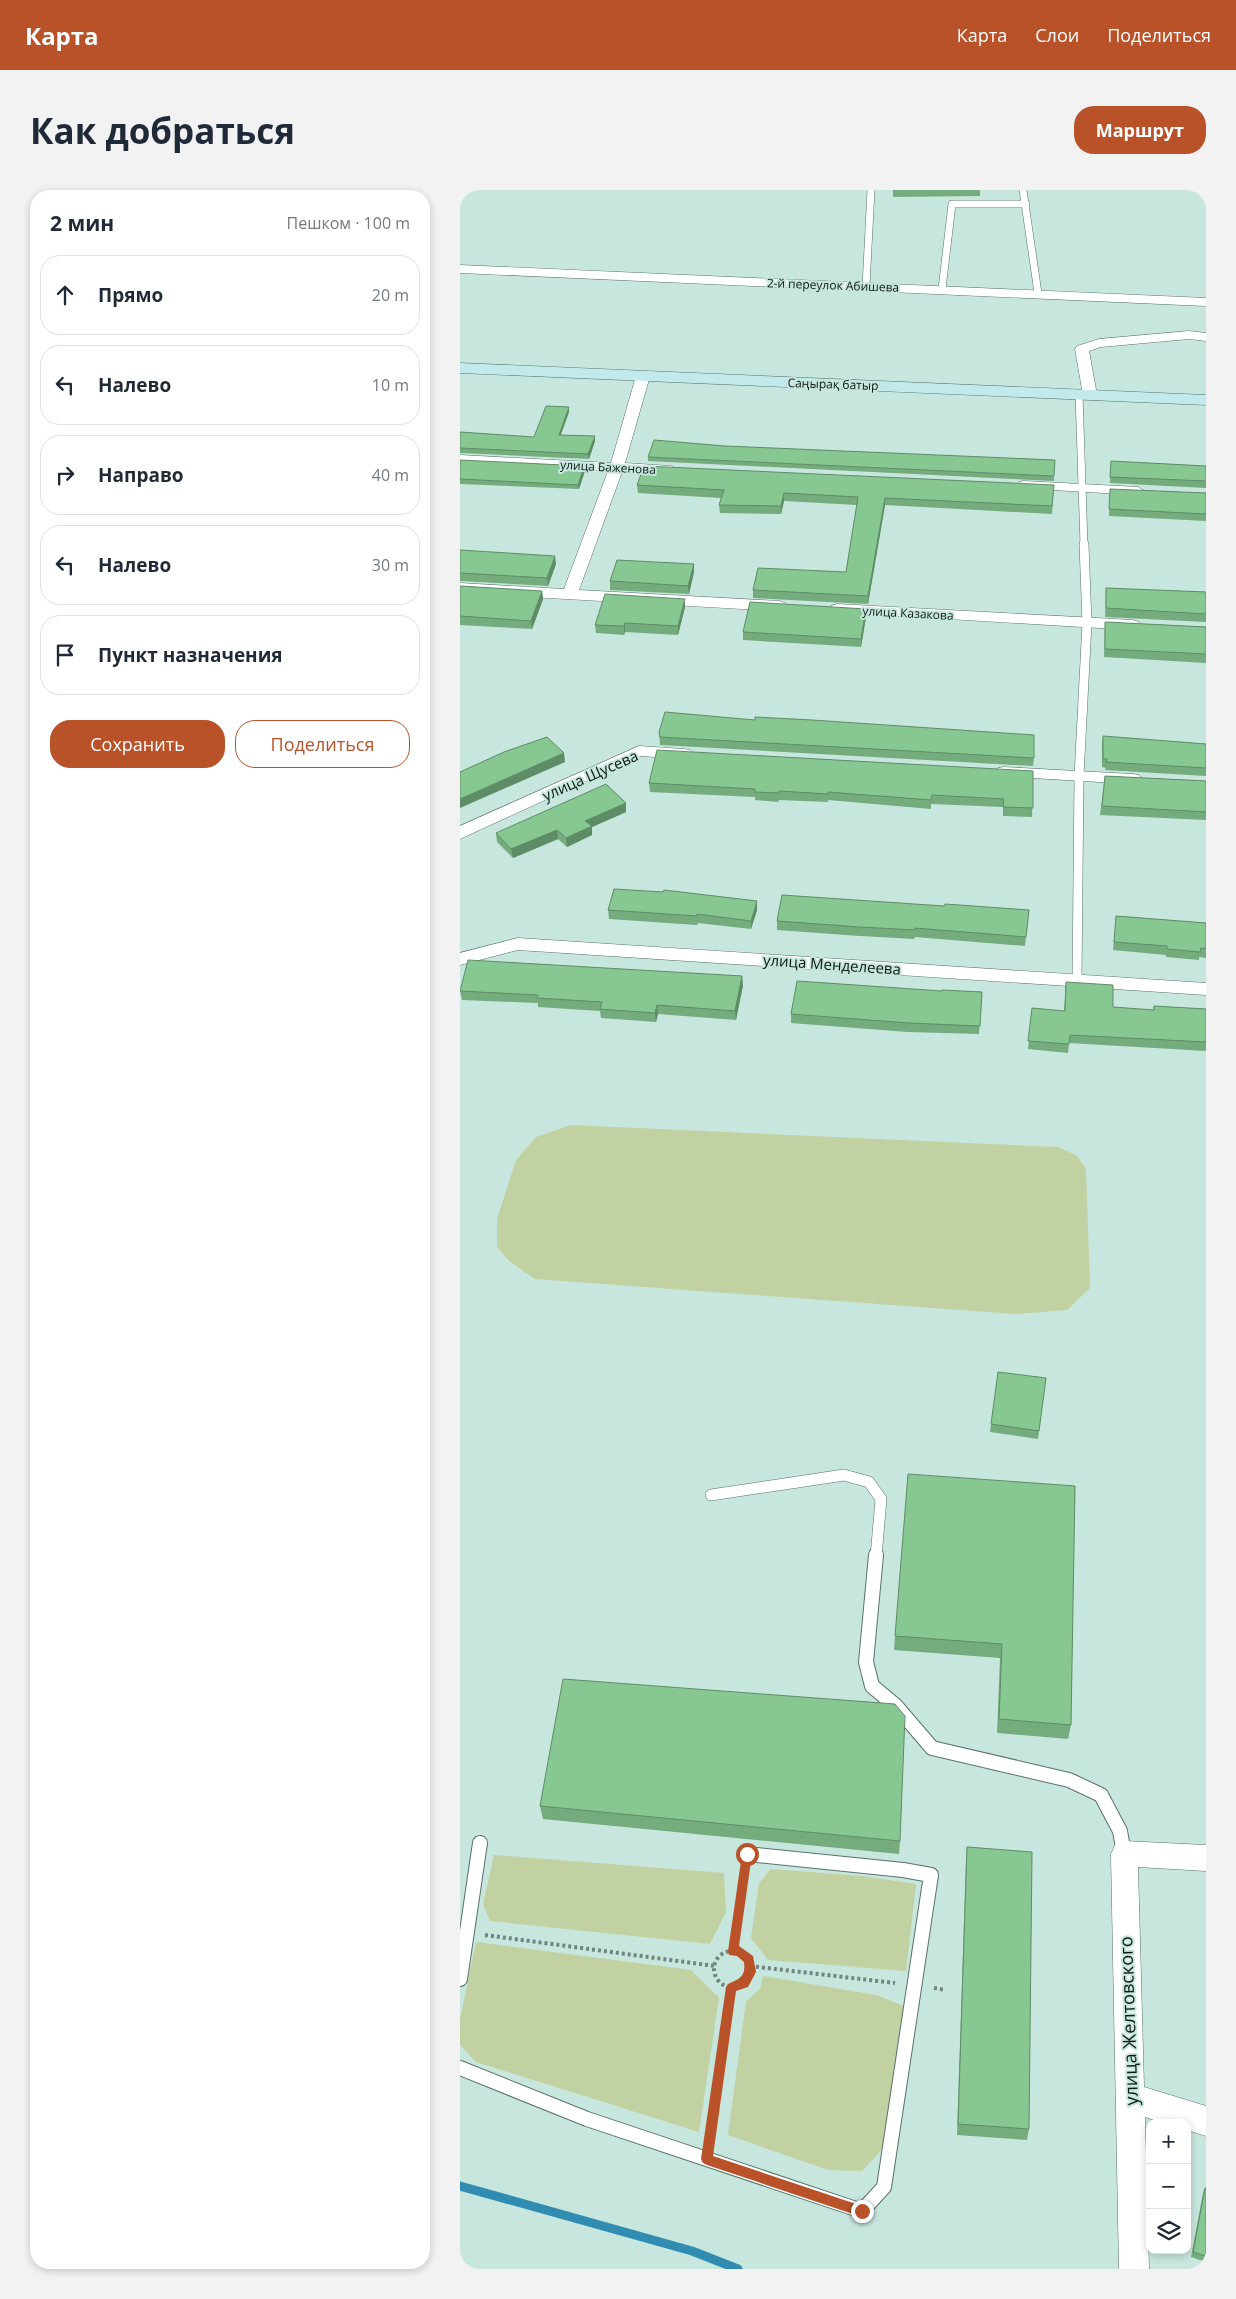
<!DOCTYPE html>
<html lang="ru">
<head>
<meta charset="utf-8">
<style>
	body { margin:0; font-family:"Open Sans",sans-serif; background:#f2f2f3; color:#1f2937 }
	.controls { position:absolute; right:15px; bottom:15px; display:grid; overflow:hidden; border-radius:10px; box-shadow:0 2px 8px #0003 }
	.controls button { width:45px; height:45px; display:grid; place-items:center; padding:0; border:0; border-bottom:1px solid #e0e1e3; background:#fff; color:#1f2937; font:25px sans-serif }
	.stop { position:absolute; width:15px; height:15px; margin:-11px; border:4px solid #b95228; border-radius:50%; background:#fff }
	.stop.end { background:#b95228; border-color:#fff; box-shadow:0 1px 5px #0008 }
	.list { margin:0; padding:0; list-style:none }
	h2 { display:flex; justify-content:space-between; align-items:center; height:65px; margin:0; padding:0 20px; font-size:21px }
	h2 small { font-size:16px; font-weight:400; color:#747a83 }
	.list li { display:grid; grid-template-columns:32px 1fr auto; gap:15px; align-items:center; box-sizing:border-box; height:80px; margin:0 10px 10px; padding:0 10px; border:1px solid #e0e1e3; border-radius:20px }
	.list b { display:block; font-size:19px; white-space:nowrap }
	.list em { font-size:16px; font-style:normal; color:#747a83 }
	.actions { display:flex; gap:10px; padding:15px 20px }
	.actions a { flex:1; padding:11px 0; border:1px solid #b95228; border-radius:20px; text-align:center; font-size:18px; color:#b95228 }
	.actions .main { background:#b95228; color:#fff }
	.icon { flex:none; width:28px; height:28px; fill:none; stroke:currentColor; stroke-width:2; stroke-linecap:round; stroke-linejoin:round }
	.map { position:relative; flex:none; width:746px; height:2079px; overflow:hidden; border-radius:20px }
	header { display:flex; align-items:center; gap:30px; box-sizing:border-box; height:70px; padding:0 25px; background:#b95228; color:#fff }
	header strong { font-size:24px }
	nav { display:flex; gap:28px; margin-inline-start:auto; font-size:18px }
	.intro { display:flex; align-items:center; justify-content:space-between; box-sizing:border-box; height:120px; padding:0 30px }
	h1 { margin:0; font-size:35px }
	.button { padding:12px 22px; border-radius:20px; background:#b95228; color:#fff; font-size:18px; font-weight:700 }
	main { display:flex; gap:30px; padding:0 30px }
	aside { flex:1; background:#fff; border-radius:20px; box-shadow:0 2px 8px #0003 }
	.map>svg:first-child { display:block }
	.green { fill:#c2d1a1 }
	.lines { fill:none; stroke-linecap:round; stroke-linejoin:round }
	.stream { stroke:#308cb1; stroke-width:9 }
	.lane-far3-casing { stroke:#57736b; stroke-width:8 }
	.lane-far2-casing { stroke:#57736b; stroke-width:10 }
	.lane-far1-casing { stroke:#57736b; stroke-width:12 }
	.lane-casing { stroke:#57736b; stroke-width:16 }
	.street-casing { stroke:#57736b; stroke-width:1 }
	.secondary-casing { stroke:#57736b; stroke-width:1 }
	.path { stroke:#70857f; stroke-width:4; stroke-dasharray:3 3; stroke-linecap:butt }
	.lane-far3 { stroke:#fff; stroke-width:7 }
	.lane-far2 { stroke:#fff; stroke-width:9 }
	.lane-far1 { stroke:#fff; stroke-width:11 }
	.lane { stroke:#fff; stroke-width:14 }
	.street { fill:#fff; fill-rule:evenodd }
	.secondary { fill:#c2eaed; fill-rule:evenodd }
	.wall { fill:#74ac7e }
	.shaded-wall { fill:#5e8c66 }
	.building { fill:#87c892; stroke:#5e8c66 }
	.route { fill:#b95228 }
	.labels { text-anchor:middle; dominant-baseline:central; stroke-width:4; stroke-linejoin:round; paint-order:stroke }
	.far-street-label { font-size:12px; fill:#0d1815; stroke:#c7e6dd }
	.street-label { font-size:15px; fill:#0d1815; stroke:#c7e6dd }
	.near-street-label { font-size:18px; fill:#0d1815; stroke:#c7e6dd }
</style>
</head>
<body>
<header>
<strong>Карта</strong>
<nav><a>Карта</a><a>Слои</a><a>Поделиться</a></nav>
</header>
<div class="intro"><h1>Как добраться</h1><a class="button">Маршрут</a></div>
<main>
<aside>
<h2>2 мин<small>Пешком · 100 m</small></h2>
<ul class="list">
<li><svg class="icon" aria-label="ahead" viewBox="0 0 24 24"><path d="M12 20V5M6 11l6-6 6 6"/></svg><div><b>Прямо</b></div><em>20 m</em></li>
<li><svg class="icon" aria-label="left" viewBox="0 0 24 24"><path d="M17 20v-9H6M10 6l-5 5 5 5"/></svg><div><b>Налево</b></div><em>10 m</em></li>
<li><svg class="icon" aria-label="right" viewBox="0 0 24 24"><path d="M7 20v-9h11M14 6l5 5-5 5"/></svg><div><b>Направо</b></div><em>40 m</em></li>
<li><svg class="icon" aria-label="left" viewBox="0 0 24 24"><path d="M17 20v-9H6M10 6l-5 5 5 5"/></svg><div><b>Налево</b></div><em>30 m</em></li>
<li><svg class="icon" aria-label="arrive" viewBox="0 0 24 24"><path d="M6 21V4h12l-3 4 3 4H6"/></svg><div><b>Пункт назначения</b></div></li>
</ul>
<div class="actions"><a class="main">Сохранить</a><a>Поделиться</a></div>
</aside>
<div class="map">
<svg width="746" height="2079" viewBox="0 0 746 2079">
	<rect width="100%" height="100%" fill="#c7e6dd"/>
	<g class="green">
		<path d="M 111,935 L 597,957 L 616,965 L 626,978 L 630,1098 L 607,1120 L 555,1124 L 75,1089 L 49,1071 L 37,1057 L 37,1029 L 56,970 L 76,947 Z"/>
		<path d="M 34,1665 L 264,1683 L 266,1722 L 250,1754 L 30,1731 L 23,1714 Z"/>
		<path d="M 311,1679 L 402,1686 L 456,1694 L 446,1781 L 308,1770 L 291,1748 L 299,1693 Z"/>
		<path d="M 16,1752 L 231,1780 L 259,1808 L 239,1942 L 16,1872 L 0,1855 L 0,1829 Z"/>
		<path d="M 303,1786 L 416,1805 L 449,1818 L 426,1955 L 402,1981 L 368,1980 L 268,1945 L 286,1811 L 300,1799 Z"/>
	</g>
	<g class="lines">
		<path class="stream" d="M 0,1996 L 232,2061 L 278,2079"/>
		<defs>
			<g id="lane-far3">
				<path d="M 563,0 L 578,103"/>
				<path d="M 406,96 L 411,0"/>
				<path d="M 482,99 L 492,14 L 566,14"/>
				<path d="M 619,204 L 624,355"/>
			</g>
			<path id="lane-far2" d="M 617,790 L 619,586 L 627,433 L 624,354"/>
			<path id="lane-far1" d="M 251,1305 L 384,1285 L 409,1292 L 421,1309 L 416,1367"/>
			<g id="lane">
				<path d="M 416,1365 L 406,1472 L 412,1496 L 436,1516 L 472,1558 L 609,1590 L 641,1605 L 660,1641 L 664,1664"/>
				<path d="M 0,1789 L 20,1653"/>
				<path d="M 0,1878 L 127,1929 L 402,2021 L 424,1997 L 471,1685 L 443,1680 L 287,1664"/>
			</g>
			<g id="street">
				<path d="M 0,75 L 746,108 L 746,116 L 0,83 Z"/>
				<path d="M 729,141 L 746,143 L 746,151 L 729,149 L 641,157 L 629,161 L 637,205 L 630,209 L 623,205 L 615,159 L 617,156 L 639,149 Z"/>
				<path d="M 183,182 L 190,186 L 165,273 L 211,276 L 218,280 L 211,284 L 162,282 L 119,400 L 319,411 L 325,413 L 327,416 L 325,419 L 319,421 L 0,403 L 0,393 L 104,399 L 148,281 L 0,273 L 0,265 L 151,273 L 176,186 Z"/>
				<path d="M 564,291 L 678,297 L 685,301 L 678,305 L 559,298 L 557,295 L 559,292 Z"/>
				<path d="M 377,414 L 673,430 L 679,432 L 681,435 L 679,438 L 673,440 L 371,422 L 369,419 L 371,416 Z"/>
				<path d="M 179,556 L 224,559 L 230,560 L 233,564 L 230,568 L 224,569 L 181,566 L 0,649 L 0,636 Z"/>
				<path d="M 544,577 L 673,584 L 679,585 L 682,589 L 679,593 L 673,594 L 538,586 L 535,582 L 538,578 Z"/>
				<path d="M 58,748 L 746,793 L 746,805 L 58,760 L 0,775 L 0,763 Z"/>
				<path d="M 664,1651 L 746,1655 L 746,1681 L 678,1677 L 684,1897 L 746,1916 L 746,1946 L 727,1940 L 727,1933 L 704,1933 L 685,1927 L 689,2079 L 659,2079 L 651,1664 L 655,1655 Z"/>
			</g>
			<path id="secondary" d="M 0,173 L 746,205 L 746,215 L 0,183 Z"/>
		</defs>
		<use href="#lane-far3" class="lane-far3-casing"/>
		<use href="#lane-far2" class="lane-far2-casing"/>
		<use href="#lane-far1" class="lane-far1-casing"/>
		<use href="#lane" class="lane-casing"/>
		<use href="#street" class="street-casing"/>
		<use href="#secondary" class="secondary-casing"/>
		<g class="path">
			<path d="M 25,1745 L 255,1776"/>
			<circle cx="272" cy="1779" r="18"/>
			<path d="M 273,1761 L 284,1682"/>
			<path d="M 290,1776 L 435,1793"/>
			<path d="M 474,1798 L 485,1800"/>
			<path d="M 249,1950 L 272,1797"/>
		</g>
		<use href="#lane-far3" class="lane-far3"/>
		<use href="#lane-far2" class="lane-far2"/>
		<use href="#lane-far1" class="lane-far1"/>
		<use href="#lane" class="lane"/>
		<use href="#street" class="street"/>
		<use href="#secondary" class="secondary"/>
	</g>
	<g class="wall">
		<path d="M 433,0 L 520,0 L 520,6 L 433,7 Z"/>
		<path d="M 109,222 L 101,245 L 135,251 L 129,269 L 0,263 L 0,242 L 74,247 Z"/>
		<path d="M 188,267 L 594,286 L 594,291 L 188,271 Z"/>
		<path d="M 0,270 L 125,281 L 119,299 L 0,294 Z"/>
		<path d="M 651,271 L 746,276 L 746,298 L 650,293 Z"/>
		<path d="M 177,295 L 594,295 L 592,324 L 425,315 L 408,414 L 293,408 L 293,400 L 386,382 L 397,315 L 324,311 L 321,324 L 260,323 L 259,315 L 261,308 L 178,303 Z"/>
		<path d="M 650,299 L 746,303 L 746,331 L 649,326 Z"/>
		<path d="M 0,360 L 96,374 L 88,396 L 0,391 Z"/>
		<path d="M 234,374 L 234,382 L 229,404 L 150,400 L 150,391 Z"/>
		<path d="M 0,396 L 82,401 L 83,409 L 72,439 L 0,435 Z"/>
		<path d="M 646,398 L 746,402 L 746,432 L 645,427 Z"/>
		<path d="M 225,417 L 218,445 L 165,442 L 164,445 L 136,443 L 135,435 Z"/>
		<path d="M 406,427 L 401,457 L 283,450 L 283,442 Z"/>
		<path d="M 645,432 L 746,437 L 746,473 L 644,467 Z"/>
		<path d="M 199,542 L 574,568 L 573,576 L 200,555 Z"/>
		<path d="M 643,546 L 746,554 L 746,586 L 645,580 L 646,578 L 642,577 L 642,554 Z"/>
		<path d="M 573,581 L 572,627 L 543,626 L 543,617 L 471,614 L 471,619 L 368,610 L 368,612 L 319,610 L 318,612 L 295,610 L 295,607 L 190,602 L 189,593 Z"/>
		<path d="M 645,586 L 746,591 L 746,630 L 640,625 Z"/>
		<path d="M 166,613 L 166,622 L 132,637 L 132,645 L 107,657 L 98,649 L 53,668 L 37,652 L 36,643 Z"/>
		<path d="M 203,702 L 297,720 L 291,739 L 238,733 L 237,735 L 149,729 L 148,720 Z"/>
		<path d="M 484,716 L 569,720 L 565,756 L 455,747 L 454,749 L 400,746 L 317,740 L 317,731 Z"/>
		<path d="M 656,726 L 746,733 L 746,768 L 739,767 L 739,770 L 706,767 L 706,765 L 653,760 Z"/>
		<path d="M 606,792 L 653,817 L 693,820 L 694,816 L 746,819 L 746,861 L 609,853 L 608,863 L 568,859 L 572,818 L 604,821 Z"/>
		<path d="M 283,795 L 276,830 L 198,824 L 196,832 L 141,828 L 140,821 L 78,817 L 78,813 L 2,810 L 0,801 Z"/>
		<path d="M 482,801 L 522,802 L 519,844 L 448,842 L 331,833 L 331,824 Z"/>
		<path d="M 586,1188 L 578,1249 L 530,1242 L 531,1234 Z"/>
		<path d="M 615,1296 L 611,1535 L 608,1549 L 537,1543 L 540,1468 L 434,1460 L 435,1446 Z"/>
		<path d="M 80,1616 L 440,1651 L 439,1664 L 83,1629 Z"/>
		<path d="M 507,1657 L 569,1939 L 567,1950 L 497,1945 L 506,1670 Z"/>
		<path d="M 745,1998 L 746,1998 L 746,2072 L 731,2067 L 743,2003 Z"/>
	</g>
	<g class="shaded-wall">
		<path d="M 109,217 L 109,222 L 99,249 L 99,245 Z"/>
		<path d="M 135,246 L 135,251 L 129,269 L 128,264 Z"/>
		<path d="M 124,276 L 125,281 L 119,299 L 118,295 Z"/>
		<path d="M 324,303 L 324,311 L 321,324 L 321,316 Z"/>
		<path d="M 425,308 L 425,315 L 408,414 L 408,406 Z"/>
		<path d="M 95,366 L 96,374 L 88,396 L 87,388 Z"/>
		<path d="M 234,374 L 234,382 L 229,404 L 228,396 Z"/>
		<path d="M 82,401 L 83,409 L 72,439 L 71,431 Z"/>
		<path d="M 225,409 L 225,417 L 218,445 L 218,436 Z"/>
		<path d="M 406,419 L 406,427 L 401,457 L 401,449 Z"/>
		<path d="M 165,433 L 165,442 L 164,445 L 164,436 Z"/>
		<path d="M 104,563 L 105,572 L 0,618 L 0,609 Z"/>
		<path d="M 166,613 L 166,622 L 132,637 L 132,645 L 107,657 L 106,648 L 125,631 Z"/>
		<path d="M 97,640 L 98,649 L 53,668 L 51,659 Z"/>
		<path d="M 297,711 L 297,720 L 291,739 L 291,731 Z"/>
		<path d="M 282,786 L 283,795 L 276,830 L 275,821 Z"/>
		<path d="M 197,815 L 198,824 L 196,832 L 195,823 Z"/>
	</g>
	<g class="building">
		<path d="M 86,216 L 109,217 L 99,245 L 135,246 L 128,264 L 0,258 L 0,242 L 74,247 Z"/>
		<path d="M 194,250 L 265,256 L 595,270 L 594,286 L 188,267 Z"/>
		<path d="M 0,270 L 124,276 L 118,295 L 0,289 Z"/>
		<path d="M 651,271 L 746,276 L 746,291 L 650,287 Z"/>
		<path d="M 184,276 L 594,295 L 592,316 L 425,308 L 408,406 L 293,400 L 298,378 L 386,382 L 398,307 L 324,303 L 321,316 L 259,315 L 264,300 L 177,295 Z"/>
		<path d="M 650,299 L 746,303 L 746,324 L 649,319 Z"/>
		<path d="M 0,360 L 95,366 L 87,388 L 0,383 Z"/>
		<path d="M 157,370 L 234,374 L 228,396 L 150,391 Z"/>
		<path d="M 0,396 L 82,401 L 71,431 L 0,426 Z"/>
		<path d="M 646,398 L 746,402 L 746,424 L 646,418 Z"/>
		<path d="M 145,404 L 225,409 L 218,436 L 165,433 L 164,436 L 135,435 Z"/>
		<path d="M 290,412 L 406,419 L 401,449 L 283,442 Z"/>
		<path d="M 645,432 L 746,437 L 746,464 L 645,459 Z"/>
		<path d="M 205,522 L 295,530 L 295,527 L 352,530 L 574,545 L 574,568 L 200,547 L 199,542 Z"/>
		<path d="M 643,546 L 746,554 L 746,578 L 646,572 L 647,569 L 643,569 Z"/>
		<path d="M 87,547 L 104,563 L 0,609 L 0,582 L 44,562 Z"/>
		<path d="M 197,560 L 573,581 L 573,618 L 543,617 L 544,609 L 472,605 L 471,610 L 368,602 L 368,604 L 319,601 L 318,603 L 295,602 L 295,599 L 189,593 Z"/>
		<path d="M 645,586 L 746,591 L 746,622 L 642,616 Z"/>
		<path d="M 146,594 L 166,613 L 125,631 L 132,636 L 106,648 L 97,640 L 51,659 L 36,643 Z"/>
		<path d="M 154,699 L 203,702 L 204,700 L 297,711 L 291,731 L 237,724 L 237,726 L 148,720 Z"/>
		<path d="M 322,705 L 484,716 L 485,714 L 569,720 L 566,747 L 455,738 L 455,740 L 400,737 L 317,731 Z"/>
		<path d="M 656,726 L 746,733 L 746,759 L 741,758 L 740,762 L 707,759 L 707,756 L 654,752 Z"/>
		<path d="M 8,770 L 282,786 L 275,821 L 197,815 L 195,823 L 140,819 L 142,812 L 77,808 L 78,805 L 0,801 Z"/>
		<path d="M 337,791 L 482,801 L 482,800 L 522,802 L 520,836 L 449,833 L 331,824 Z"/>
		<path d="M 606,792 L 653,795 L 653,817 L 694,820 L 694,816 L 746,819 L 746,852 L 610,845 L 609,854 L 568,851 L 572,818 L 605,821 Z"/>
		<path d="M 538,1182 L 586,1188 L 579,1241 L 531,1234 Z"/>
		<path d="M 448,1284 L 615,1296 L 611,1535 L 539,1529 L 542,1454 L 435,1446 Z"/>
		<path d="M 103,1489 L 435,1514 L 445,1526 L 440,1651 L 80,1616 Z"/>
		<path d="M 507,1657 L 572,1662 L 569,1939 L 498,1934 Z"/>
		<path d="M 745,1998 L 746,1998 L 746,2066 L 733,2062 Z"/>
	</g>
	<path class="route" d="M 287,1659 L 292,1664 L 279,1756 L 293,1766 L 296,1782 L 288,1797 L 276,1801 L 253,1966 L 402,2016 L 406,2017 L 407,2021 L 406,2025 L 402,2027 L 247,1975 L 243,1973 L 241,1969 L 266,1797 L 268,1794 C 280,1789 286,1786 284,1772 L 277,1766 L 269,1765 L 268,1761 L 282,1664 Z"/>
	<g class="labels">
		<g class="far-street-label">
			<text transform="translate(373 95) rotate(2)">2-й переулок Абишева</text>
			<text transform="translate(373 194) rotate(2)">Саңырақ батыр</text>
			<text transform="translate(148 277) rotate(3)">улица Баженова</text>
			<text transform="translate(448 423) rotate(3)">улица Казакова</text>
		</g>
		<g class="street-label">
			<text transform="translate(130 585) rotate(-24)">улица Щусева</text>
			<text transform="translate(372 774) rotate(4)">улица Менделеева</text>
		</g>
		<g class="near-street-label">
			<text transform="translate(668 1831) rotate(-92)">улица Желтовского</text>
		</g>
	</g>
</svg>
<div class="controls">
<button>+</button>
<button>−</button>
<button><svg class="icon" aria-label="layers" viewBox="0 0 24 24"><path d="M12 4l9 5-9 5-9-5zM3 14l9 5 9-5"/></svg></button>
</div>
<div class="stop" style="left:287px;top:1664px"></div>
<div class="stop end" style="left:402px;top:2021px"></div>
</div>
</main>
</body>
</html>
